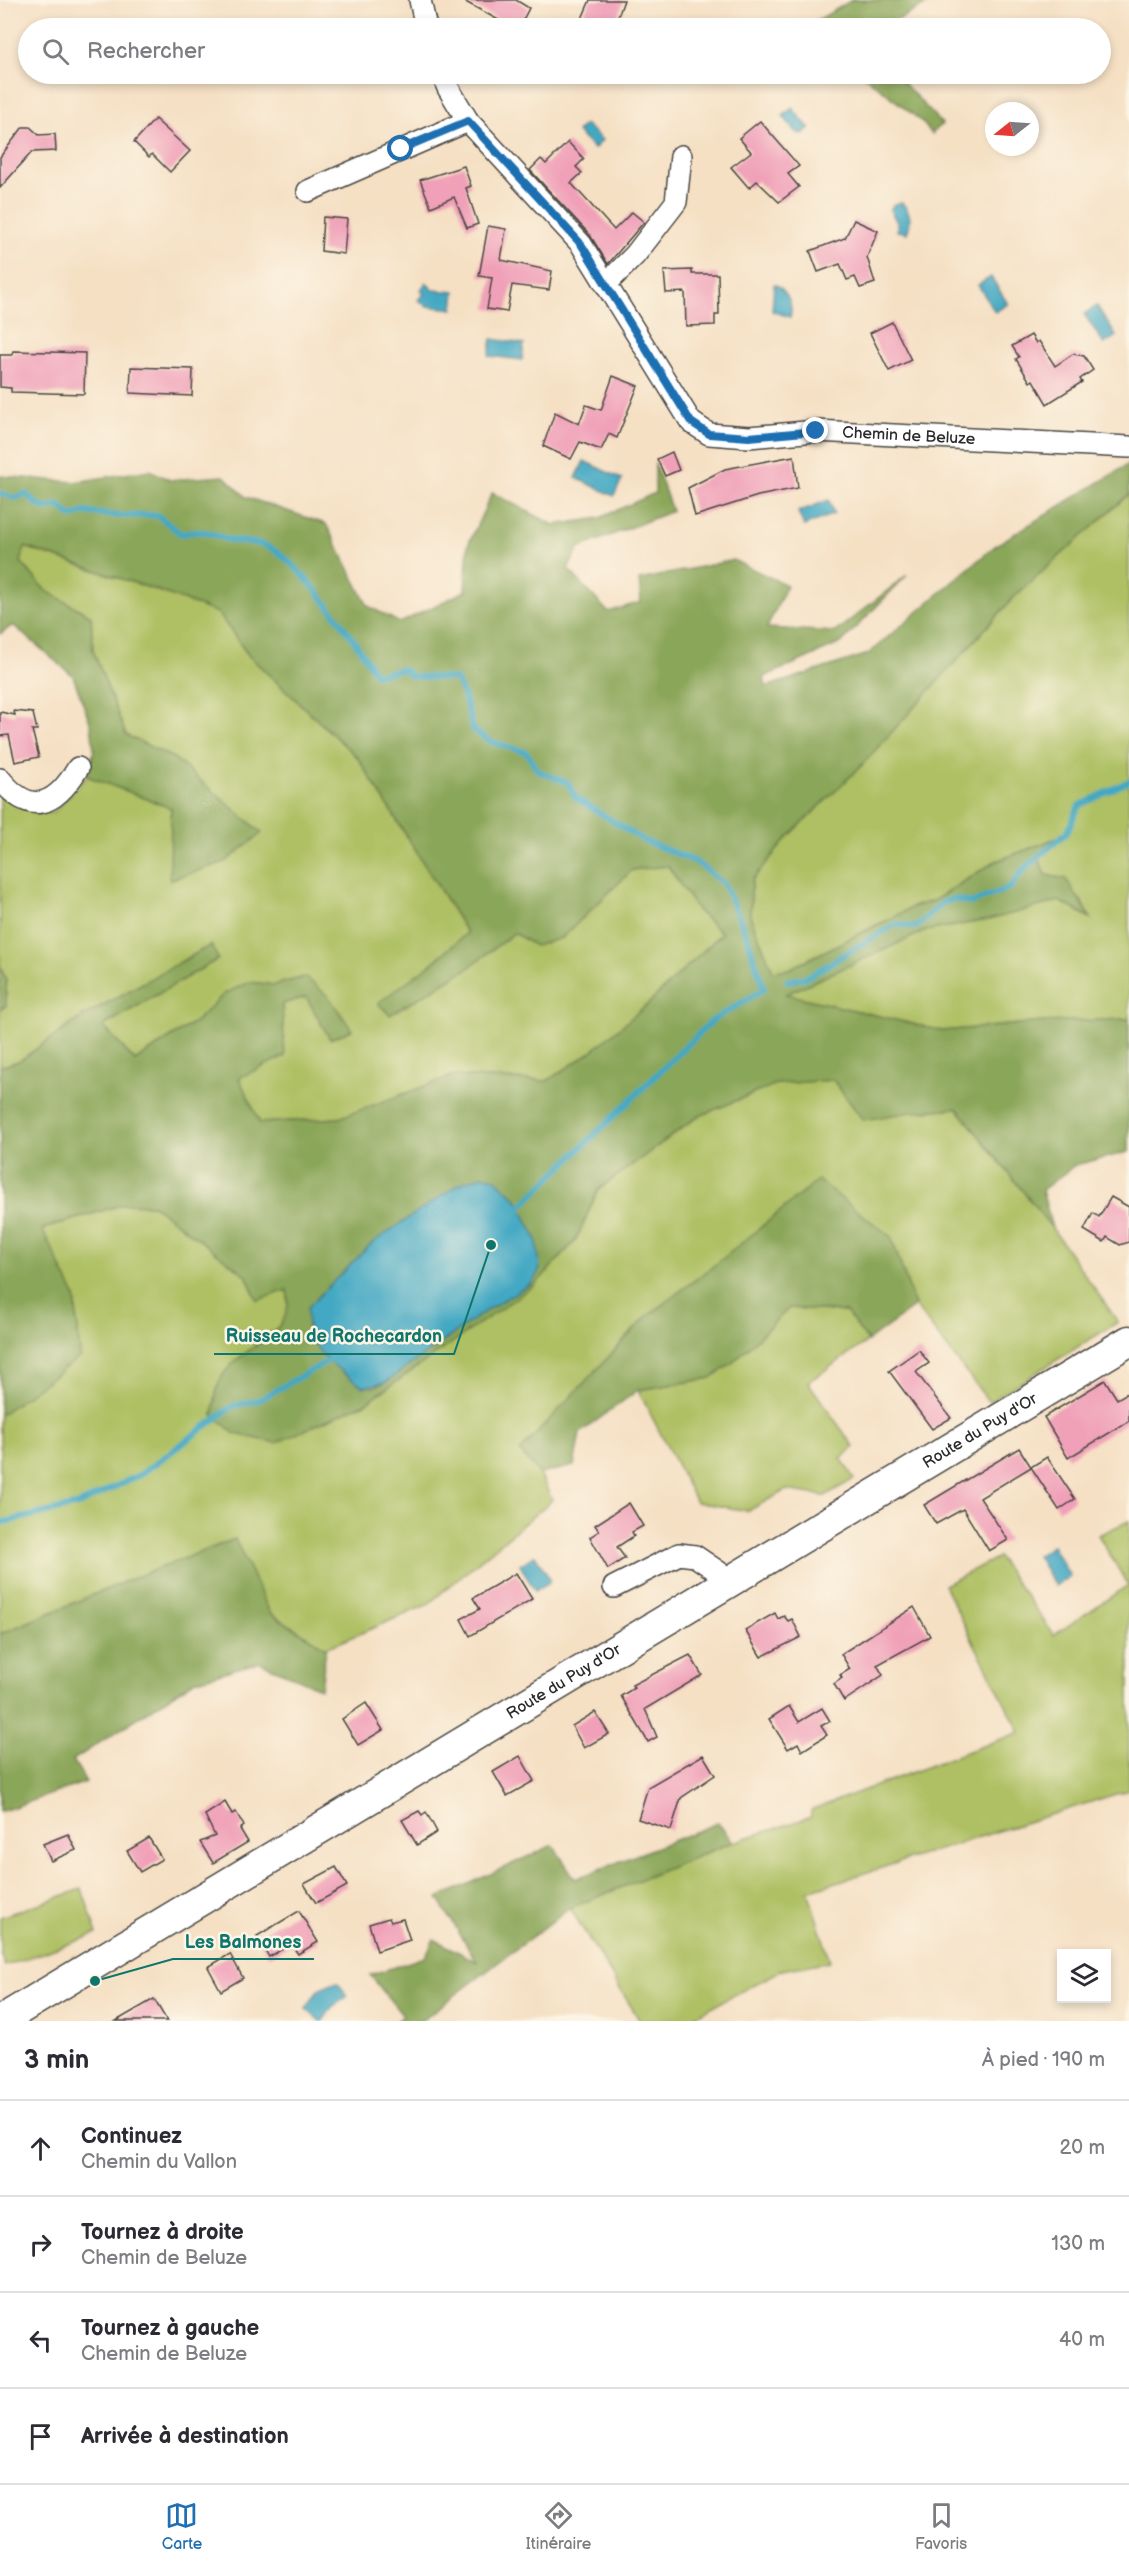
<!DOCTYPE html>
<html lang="fr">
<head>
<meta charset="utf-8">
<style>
	body { margin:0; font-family:"Balsamiq Sans",sans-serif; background:#f7f7f7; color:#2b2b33 }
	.controls { position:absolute; right:18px; bottom:18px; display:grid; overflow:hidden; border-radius:0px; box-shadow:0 3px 9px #0003 }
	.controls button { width:54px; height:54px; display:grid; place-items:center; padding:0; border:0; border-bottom:2px solid #e1e1e2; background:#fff; color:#2b2b33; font:30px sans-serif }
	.compass { position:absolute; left:985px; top:102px; width:54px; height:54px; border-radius:50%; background:#fff; box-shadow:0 3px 9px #0003; rotate:253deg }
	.stop { position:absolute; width:18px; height:18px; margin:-14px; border:4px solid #1f6fb2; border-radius:50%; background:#fff }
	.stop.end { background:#1f6fb2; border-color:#fff; box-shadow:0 2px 6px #0008 }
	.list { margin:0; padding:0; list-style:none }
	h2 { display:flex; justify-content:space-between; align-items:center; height:78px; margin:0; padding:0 24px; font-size:26px }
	h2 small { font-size:20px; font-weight:400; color:#7c7c81 }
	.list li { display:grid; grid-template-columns:39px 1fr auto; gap:18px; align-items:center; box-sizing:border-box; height:96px; padding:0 24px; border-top:2px solid #e1e1e2 }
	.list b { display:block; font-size:22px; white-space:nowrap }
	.list p { margin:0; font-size:20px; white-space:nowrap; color:#7c7c81 }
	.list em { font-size:20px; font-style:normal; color:#7c7c81 }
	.icon { flex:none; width:33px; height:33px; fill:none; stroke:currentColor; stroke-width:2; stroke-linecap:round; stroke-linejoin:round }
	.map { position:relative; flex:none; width:1129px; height:2021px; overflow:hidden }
	.search { position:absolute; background:#fff; box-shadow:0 3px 9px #0003; left:18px; right:18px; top:18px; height:66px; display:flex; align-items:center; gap:15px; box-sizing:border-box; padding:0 21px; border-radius:33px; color:#7c7c81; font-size:22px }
	.sheet { height:462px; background:#fff }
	nav { display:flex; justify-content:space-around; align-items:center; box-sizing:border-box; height:84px; border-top:2px solid #e1e1e2; background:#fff; font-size:16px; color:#7c7c81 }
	nav a { display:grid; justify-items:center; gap:3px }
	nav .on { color:#1f6fb2 }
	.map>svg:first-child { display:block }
	.green { fill:#aec063; stroke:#6c7647; stroke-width:1.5 }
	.forest { fill:#8aa659; stroke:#5a6842; stroke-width:1.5; fill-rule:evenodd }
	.water { fill:#43a8c3; stroke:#376a77; stroke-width:1.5 }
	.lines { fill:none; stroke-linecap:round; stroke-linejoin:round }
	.stream { stroke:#43a8c3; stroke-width:6 }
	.building { fill:#f0a0b8 }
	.minor-casing { stroke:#494642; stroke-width:24 }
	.secondary-casing { stroke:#494642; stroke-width:33 }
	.minor { stroke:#fff; stroke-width:21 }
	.secondary { stroke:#fff; stroke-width:30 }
	.route { stroke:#1f6fb2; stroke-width:8 }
	.labels { text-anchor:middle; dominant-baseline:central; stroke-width:5; stroke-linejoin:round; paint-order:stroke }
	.street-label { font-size:16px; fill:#2b2b2b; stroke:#fcf5e5 }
	.leader { fill:none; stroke:#0f766e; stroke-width:2 }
	.callout-dot { fill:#0f766e; stroke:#fcf5e5; stroke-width:2 }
	.callout-label { font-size:18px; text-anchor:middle; font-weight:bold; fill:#0f766e; stroke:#fcf5e5; stroke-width:5; stroke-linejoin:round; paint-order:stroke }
</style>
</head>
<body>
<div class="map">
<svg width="1129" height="2021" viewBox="0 0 1129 2021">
	<rect width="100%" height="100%" fill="#fcf5e5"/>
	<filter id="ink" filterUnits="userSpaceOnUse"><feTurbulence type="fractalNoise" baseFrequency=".0167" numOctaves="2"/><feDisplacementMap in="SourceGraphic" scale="12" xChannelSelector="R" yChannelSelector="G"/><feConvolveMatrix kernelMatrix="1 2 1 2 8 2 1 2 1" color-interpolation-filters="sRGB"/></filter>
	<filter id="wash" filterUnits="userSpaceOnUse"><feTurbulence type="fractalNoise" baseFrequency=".008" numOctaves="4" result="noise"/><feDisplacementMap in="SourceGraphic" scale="24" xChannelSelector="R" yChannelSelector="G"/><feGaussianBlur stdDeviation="1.35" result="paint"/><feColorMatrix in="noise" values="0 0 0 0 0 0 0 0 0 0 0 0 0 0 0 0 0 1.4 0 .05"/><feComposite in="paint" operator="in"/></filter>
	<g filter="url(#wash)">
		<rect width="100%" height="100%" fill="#f5e0c4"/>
		<g class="green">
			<path d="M 1129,494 L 1129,1019 L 1045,1022 L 942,1031 L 786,994 L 925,931 L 988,920 L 1059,901 L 1090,918 L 1081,900 L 1046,875 L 1037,854 L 1064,836 L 994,862 L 935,900 L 913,907 L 789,969 L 773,972 L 750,916 L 752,880 L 788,837 L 861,766 L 1015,596 Z"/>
			<path d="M 24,547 L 159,591 L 218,613 L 249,656 L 358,758 L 467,933 L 431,964 L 379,1003 L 390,1015 L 467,969 L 514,933 L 562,938 L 632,870 L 668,866 L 698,911 L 722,933 L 650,1002 L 591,1052 L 547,1081 L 452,1076 L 339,1118 L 260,1123 L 239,1078 L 282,1004 L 306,997 L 305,977 L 274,985 L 249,982 L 224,994 L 196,1021 L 135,1061 L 103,1026 L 218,959 L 211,945 L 82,1017 L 19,1061 L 0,1067 L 0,1009 L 6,1006 L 6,980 L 0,965 L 0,793 L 41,812 L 53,813 L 87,776 L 171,808 L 171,880 L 210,791 L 175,759 L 126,735 L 93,650 L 91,616 L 46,591 L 21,562 Z"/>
			<path d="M 833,1080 L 911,1112 L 957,1108 L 1052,1228 L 1118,1322 L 989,1402 L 915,1306 L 891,1237 L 720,1261 L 646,1317 L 520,1452 L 540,1474 L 552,1500 L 427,1605 L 326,1648 L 270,1613 L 235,1539 L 126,1581 L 0,1634 L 0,1415 L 80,1357 L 75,1296 L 41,1230 L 124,1204 L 153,1205 L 246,1275 L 257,1300 L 287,1290 C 293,1321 278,1329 254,1344 L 367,1402 L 535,1284 L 576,1240 L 598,1190 L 697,1117 L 776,1084 Z"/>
			<path d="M 789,1308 L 847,1312 L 868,1341 L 808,1382 L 854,1447 L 841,1458 L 854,1479 L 825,1496 L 786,1490 L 748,1511 L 696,1502 L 638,1390 L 711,1378 L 732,1363 Z"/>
			<path d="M 1129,1521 L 1129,1790 L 808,1891 L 830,1961 L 782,1970 L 685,2021 L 640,2021 L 570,1908 L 733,1842 L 811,1817 L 811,1810 L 1020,1732 L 944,1585 L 998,1557 L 1054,1635 L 1128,1585 L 1098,1535 Z"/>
			<path d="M 82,1889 L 97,1934 L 5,1966 L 0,1953 L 0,1917 Z"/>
		</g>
		<g class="forest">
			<path d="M 852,0 L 934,0 L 883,28 L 806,27 Z"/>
			<path d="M 862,74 L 895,74 L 942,124 L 932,134 L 921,121 Z"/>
			<path d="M 655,463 L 672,511 L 579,548 L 568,569 L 608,612 L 641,602 L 639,580 L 733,560 L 787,585 L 767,628 L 835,632 L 907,575 L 841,643 L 764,677 L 766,687 L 868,654 L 996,545 L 1129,464 L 1129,494 L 1015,596 L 861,766 L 788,837 L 752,880 L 750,916 L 773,971 L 789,969 L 913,907 L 935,900 L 994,862 L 1067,834 L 1037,855 L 1046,875 L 1066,879 L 1091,918 L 1059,901 L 988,920 L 925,931 L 786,994 L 942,1031 L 1045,1022 L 1129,1019 L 1129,1152 L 1075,1165 L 1042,1190 L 1052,1228 L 957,1108 L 911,1112 L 863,1120 L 833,1080 L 776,1084 L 697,1117 L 598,1190 L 576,1240 L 536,1284 L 367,1402 L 276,1443 L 235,1434 L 213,1415 C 215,1404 215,1388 221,1378 C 241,1343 297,1338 287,1290 L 257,1300 L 246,1275 L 153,1205 L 124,1204 L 42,1229 L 75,1296 L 80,1357 L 0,1415 L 0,1067 L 19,1061 L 82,1017 L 211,945 L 218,959 L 103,1026 L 135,1061 L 196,1021 L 224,994 L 249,982 L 274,985 L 305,977 L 328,996 L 352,1030 L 330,1039 L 306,997 L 282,1004 L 285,1056 L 239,1078 L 260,1123 L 339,1118 L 452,1076 L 547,1081 L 591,1052 L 650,1002 L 722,933 L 698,911 L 668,866 L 632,870 L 562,938 L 535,946 L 514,933 L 467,969 L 390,1015 L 378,1003 L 431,964 L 467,933 L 358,758 L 249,656 L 218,613 L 159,591 L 25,547 L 21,562 L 46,591 L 91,616 L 93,650 L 126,735 L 175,759 L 262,833 L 225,862 L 170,880 L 171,808 L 87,776 L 94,750 L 91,725 L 73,676 L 13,625 L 0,634 L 0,476 L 75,482 L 150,470 L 170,480 L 224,476 L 246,497 L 326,524 L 368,606 L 400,623 L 465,591 L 468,545 L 492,493 L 554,525 L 600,518 L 655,493 ZM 532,1283 L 490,1308 L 386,1382 L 373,1387 L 311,1342 Z"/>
			<path d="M 0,965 L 6,980 L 6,1006 L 0,1009 Z"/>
			<path d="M 818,1180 L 891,1237 L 915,1306 L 868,1341 L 846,1312 L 789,1308 L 732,1363 L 711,1378 L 638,1390 L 580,1433 L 574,1466 L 540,1474 L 520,1451 L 646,1317 L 720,1261 Z"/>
			<path d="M 235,1539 L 270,1613 L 326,1648 L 321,1689 L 259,1662 L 194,1681 L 73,1760 L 86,1782 L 0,1812 L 0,1634 L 126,1581 Z"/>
			<path d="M 718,1823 L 733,1842 L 570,1908 L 421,2021 L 397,2021 L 403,2016 L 370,1975 L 425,1957 L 434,1939 L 477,1962 L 438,1898 L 553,1845 L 575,1879 Z"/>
		</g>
		<g class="water">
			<path d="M 792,108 L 809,128 L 803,134 L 797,133 L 783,116 Z"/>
			<path d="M 585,124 L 602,140 L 594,149 L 577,132 Z"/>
			<path d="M 902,203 C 911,212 912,221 907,233 L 897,231 L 897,222 L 890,210 L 894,204 Z"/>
			<path d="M 991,277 L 1008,304 L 995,312 L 978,285 Z"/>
			<path d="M 426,282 L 433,290 L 455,292 L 453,309 L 427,306 L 418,300 L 424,294 L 421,290 Z"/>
			<path d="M 774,284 C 786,289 794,304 790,317 L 772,311 Z"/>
			<path d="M 1097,306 L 1116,336 L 1104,344 L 1084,314 Z"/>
			<path d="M 492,339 L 524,344 L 522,360 L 489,356 Z"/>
			<path d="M 584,461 L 622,479 L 614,496 L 576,478 Z"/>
			<path d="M 829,500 L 834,514 L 804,526 L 798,512 Z"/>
			<path d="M 481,1176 L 493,1177 L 516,1198 L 537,1240 L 540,1269 L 532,1283 L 490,1308 L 386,1382 L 363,1387 C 334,1366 302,1348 308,1307 L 373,1242 L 461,1183 Z"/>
			<path d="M 1052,1546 L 1070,1576 L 1055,1586 L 1037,1556 Z"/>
			<path d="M 535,1555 L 551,1581 L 535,1591 L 520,1565 Z"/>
			<path d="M 337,1982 L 348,1996 L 332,2007 L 323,2021 L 320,2021 L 306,2009 L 318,1990 Z"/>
		</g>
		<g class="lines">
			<g class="stream">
				<path d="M 0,493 L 15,498 L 26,494 C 37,504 43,513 58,505 L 72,517 L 84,512 L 120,516 L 157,515 L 181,534 C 209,529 205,533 230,540 C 241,543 255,541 266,546 C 299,558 357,643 376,675 L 403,669 L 411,676 L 456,679 L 465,699 L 473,730 L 491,742 L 526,752 L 538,771 L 568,783 L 576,798 L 643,840 L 696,862 L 724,884 L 746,934 L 764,989 L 713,1020 L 515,1212"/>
				<path d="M 787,981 L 807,977 L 896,924 L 916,927 L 944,902 L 955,899 L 971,903 L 1011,887 L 1022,871 L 1067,832 L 1079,806 L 1129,781"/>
				<path d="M 0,1523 L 78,1505 L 141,1474 L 233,1406 L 259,1400 L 333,1358"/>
			</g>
		</g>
		<g id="blocks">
			<g class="building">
				<path d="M 462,0 L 516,0 L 529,8 L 519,28 L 513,28 Z"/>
				<path d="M 590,0 L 624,0 L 614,28 L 578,28 Z"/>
				<path d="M 155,119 L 190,151 L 170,172 L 152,154 L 149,157 L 134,142 Z"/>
				<path d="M 760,121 L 799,166 L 788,174 L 799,187 L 779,202 L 757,181 L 749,188 L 731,167 L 751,152 L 739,138 Z"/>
				<path d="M 23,127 L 30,127 L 39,135 L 55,134 L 56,151 L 32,152 L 0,188 L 0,157 Z"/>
				<path d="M 568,142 L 584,159 L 576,167 L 582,173 L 571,183 L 614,230 L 632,212 L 644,222 L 608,264 L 590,235 L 530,170 L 541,159 L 546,164 Z"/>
				<path d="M 464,166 L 471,186 L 466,188 L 478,224 L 467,228 L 454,197 L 431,207 L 420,180 Z"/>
				<path d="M 323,217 L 347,219 L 344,254 L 321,251 Z"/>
				<path d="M 854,220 L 878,231 L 867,257 L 875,283 L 860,288 L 855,277 L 847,280 L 840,264 L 818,272 L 810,251 L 845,238 Z"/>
				<path d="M 488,226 L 506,229 L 501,260 L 552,271 L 549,290 L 512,285 L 507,312 L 487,309 L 492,278 L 479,276 Z"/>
				<path d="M 692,270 L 692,274 L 718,274 L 719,315 L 715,315 L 715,325 L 686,326 L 685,292 L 666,293 L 664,271 Z"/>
				<path d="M 892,322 L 911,360 L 889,371 L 870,333 Z"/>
				<path d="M 1031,335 L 1036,343 L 1039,341 L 1055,366 L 1073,354 L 1084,356 L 1093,370 L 1080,379 L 1082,382 L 1047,404 L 1033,380 L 1030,382 L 1016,359 L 1019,357 L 1012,346 Z"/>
				<path d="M 13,351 L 85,353 L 84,394 L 11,392 L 11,388 L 0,387 L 0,355 L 12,355 Z"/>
				<path d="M 131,367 L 193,369 L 192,396 L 130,393 Z"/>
				<path d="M 613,376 L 638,386 L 617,438 L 609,434 L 601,450 L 580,442 L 571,459 L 543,446 L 555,412 L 579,424 L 586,405 L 601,410 Z"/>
				<path d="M 672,452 L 679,470 L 665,476 L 657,459 Z"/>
				<path d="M 794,456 L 798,488 L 758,496 L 695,516 L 688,488 L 725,469 Z"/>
				<path d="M 14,711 L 33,713 L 37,730 L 32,730 L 39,757 L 15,762 L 9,735 L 0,736 L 0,712 L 15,715 Z"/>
				<path d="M 1111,1197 L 1129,1207 L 1129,1242 L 1120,1245 L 1107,1237 L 1104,1242 L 1084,1230 L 1093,1213 L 1099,1217 Z"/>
				<path d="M 919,1350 L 929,1363 L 916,1372 L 951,1418 L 932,1429 L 889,1371 Z"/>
				<path d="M 1105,1380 L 1117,1399 L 1129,1392 L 1129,1421 L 1068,1458 L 1044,1417 Z"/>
				<path d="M 1019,1448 L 1031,1467 L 1047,1457 L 1075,1499 L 1059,1510 L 1031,1467 L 980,1498 L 1008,1540 L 989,1551 L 963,1509 L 936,1524 L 924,1505 Z"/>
				<path d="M 629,1503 L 643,1526 L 632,1532 L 634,1536 L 617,1547 L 625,1558 L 608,1569 L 590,1537 L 599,1531 L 595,1525 Z"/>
				<path d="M 516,1573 L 532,1599 L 470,1636 L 461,1619 L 480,1609 L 473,1598 Z"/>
				<path d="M 914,1607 L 930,1636 L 877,1665 L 883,1675 L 844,1701 L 834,1684 L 842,1678 L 840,1675 L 850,1669 L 841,1654 Z"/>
				<path d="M 775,1613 L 778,1619 L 784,1616 L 788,1621 L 792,1619 L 801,1637 L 761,1657 L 745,1630 Z"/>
				<path d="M 690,1655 L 702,1675 L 645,1709 L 657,1737 L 648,1742 L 621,1696 L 634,1688 L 632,1685 Z"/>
				<path d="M 366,1703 L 383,1730 L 358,1745 L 342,1719 Z"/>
				<path d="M 789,1706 L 799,1722 L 822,1708 L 830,1721 L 821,1726 L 827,1735 L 802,1751 L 798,1743 L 788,1749 L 769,1719 Z"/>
				<path d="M 595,1712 L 609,1734 L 584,1748 L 572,1726 Z"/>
				<path d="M 703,1755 L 715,1775 L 681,1798 L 671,1830 L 638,1819 L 648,1787 Z"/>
				<path d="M 520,1756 L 534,1781 L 507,1796 L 493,1772 Z"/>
				<path d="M 225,1802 L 232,1814 L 236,1812 L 244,1826 L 240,1829 L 248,1842 L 213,1863 L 200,1842 L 215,1836 L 205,1815 Z"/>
				<path d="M 419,1811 L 422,1815 L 426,1812 L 437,1832 L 417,1845 L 402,1820 Z"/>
				<path d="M 68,1834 L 76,1850 L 51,1861 L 43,1844 Z"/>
				<path d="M 149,1838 L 162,1859 L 140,1872 L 127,1851 Z"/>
				<path d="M 336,1867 L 347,1886 L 316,1903 L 304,1884 Z"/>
				<path d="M 299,1911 L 318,1942 L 298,1954 L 291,1944 L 269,1957 L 257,1936 Z"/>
				<path d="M 389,1918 L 391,1922 L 403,1919 L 410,1940 L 377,1951 L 369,1924 Z"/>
				<path d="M 230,1954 L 243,1978 L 221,1991 L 208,1967 Z"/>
				<path d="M 154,1999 L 167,2021 L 116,2021 Z"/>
			</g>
		</g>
	</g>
	<g filter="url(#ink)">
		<use href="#blocks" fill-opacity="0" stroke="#494642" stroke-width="1.5"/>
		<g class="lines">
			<defs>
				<g id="minor">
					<path d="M 420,0 L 426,28"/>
					<path id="s1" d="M 442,74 L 448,88 L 468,121 L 581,244 L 691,422 L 709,434 L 749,437 L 816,431 L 1129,447"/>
					<path d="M 308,191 L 468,121"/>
					<path d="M 606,284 L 635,255 L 676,202 L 681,156"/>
					<path d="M 0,779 C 31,817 55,806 78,768"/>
					<path d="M 614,1587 L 679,1554 L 695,1556 L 732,1581"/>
				</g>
				<g id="secondary">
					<path id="s2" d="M 0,2021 L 1129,1341"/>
				</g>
			</defs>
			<use href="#minor" class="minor-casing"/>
			<use href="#secondary" class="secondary-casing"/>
			<use href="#minor" class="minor"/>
			<use href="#secondary" class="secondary"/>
		</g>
	</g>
	<g class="lines" filter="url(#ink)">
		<path class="route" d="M 401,149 L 468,121 L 581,244 L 691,422 L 709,434 L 749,437 L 816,431"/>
	</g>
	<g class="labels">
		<g class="street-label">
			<text stroke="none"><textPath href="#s1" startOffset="652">Chemin de Beluze</textPath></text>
			<text stroke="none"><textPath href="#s2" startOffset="1144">Route du Puy d'Or</textPath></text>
			<text stroke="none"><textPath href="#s2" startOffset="658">Route du Puy d'Or</textPath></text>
		</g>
	</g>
	<path class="leader" d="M491 1245L454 1354H214M95 1981L173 1959H314"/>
	<g class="callout-dot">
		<circle cx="491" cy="1245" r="6"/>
		<circle cx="95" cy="1981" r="6"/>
	</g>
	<g class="callout-label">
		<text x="334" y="1342">Ruisseau de Rochecardon</text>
		<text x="243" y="1948">Les Balmones</text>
	</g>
</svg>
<div class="controls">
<button><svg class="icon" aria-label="layers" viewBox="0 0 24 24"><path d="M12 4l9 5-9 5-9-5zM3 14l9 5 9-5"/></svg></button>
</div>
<svg class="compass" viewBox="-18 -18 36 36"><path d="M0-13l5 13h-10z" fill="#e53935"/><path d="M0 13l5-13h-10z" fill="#7c7c81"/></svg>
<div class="stop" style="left:401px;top:149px"></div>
<div class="stop end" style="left:816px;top:431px"></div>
<div class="search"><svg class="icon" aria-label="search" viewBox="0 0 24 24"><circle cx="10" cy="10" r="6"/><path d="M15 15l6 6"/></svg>Rechercher</div>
</div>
<section class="sheet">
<h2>3 min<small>À pied · 190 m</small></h2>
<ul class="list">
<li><svg class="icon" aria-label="ahead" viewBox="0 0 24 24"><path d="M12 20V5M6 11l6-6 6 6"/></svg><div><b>Continuez</b><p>Chemin du Vallon</p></div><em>20 m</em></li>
<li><svg class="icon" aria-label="right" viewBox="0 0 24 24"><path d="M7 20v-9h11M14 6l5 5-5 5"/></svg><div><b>Tournez à droite</b><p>Chemin de Beluze</p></div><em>130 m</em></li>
<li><svg class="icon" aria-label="left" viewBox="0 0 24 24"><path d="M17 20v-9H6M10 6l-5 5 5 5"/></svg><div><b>Tournez à gauche</b><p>Chemin de Beluze</p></div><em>40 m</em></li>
<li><svg class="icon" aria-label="arrive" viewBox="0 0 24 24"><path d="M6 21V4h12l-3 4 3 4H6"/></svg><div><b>Arrivée à destination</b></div></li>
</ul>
</section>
<nav>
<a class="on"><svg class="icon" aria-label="map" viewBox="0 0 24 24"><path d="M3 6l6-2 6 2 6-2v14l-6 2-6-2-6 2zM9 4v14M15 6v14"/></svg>Carte</a>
<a><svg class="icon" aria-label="directions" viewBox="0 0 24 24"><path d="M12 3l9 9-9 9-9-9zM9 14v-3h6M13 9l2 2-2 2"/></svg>Itinéraire</a>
<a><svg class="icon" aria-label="saved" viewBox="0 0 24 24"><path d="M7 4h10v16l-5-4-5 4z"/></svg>Favoris</a>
</nav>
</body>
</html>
